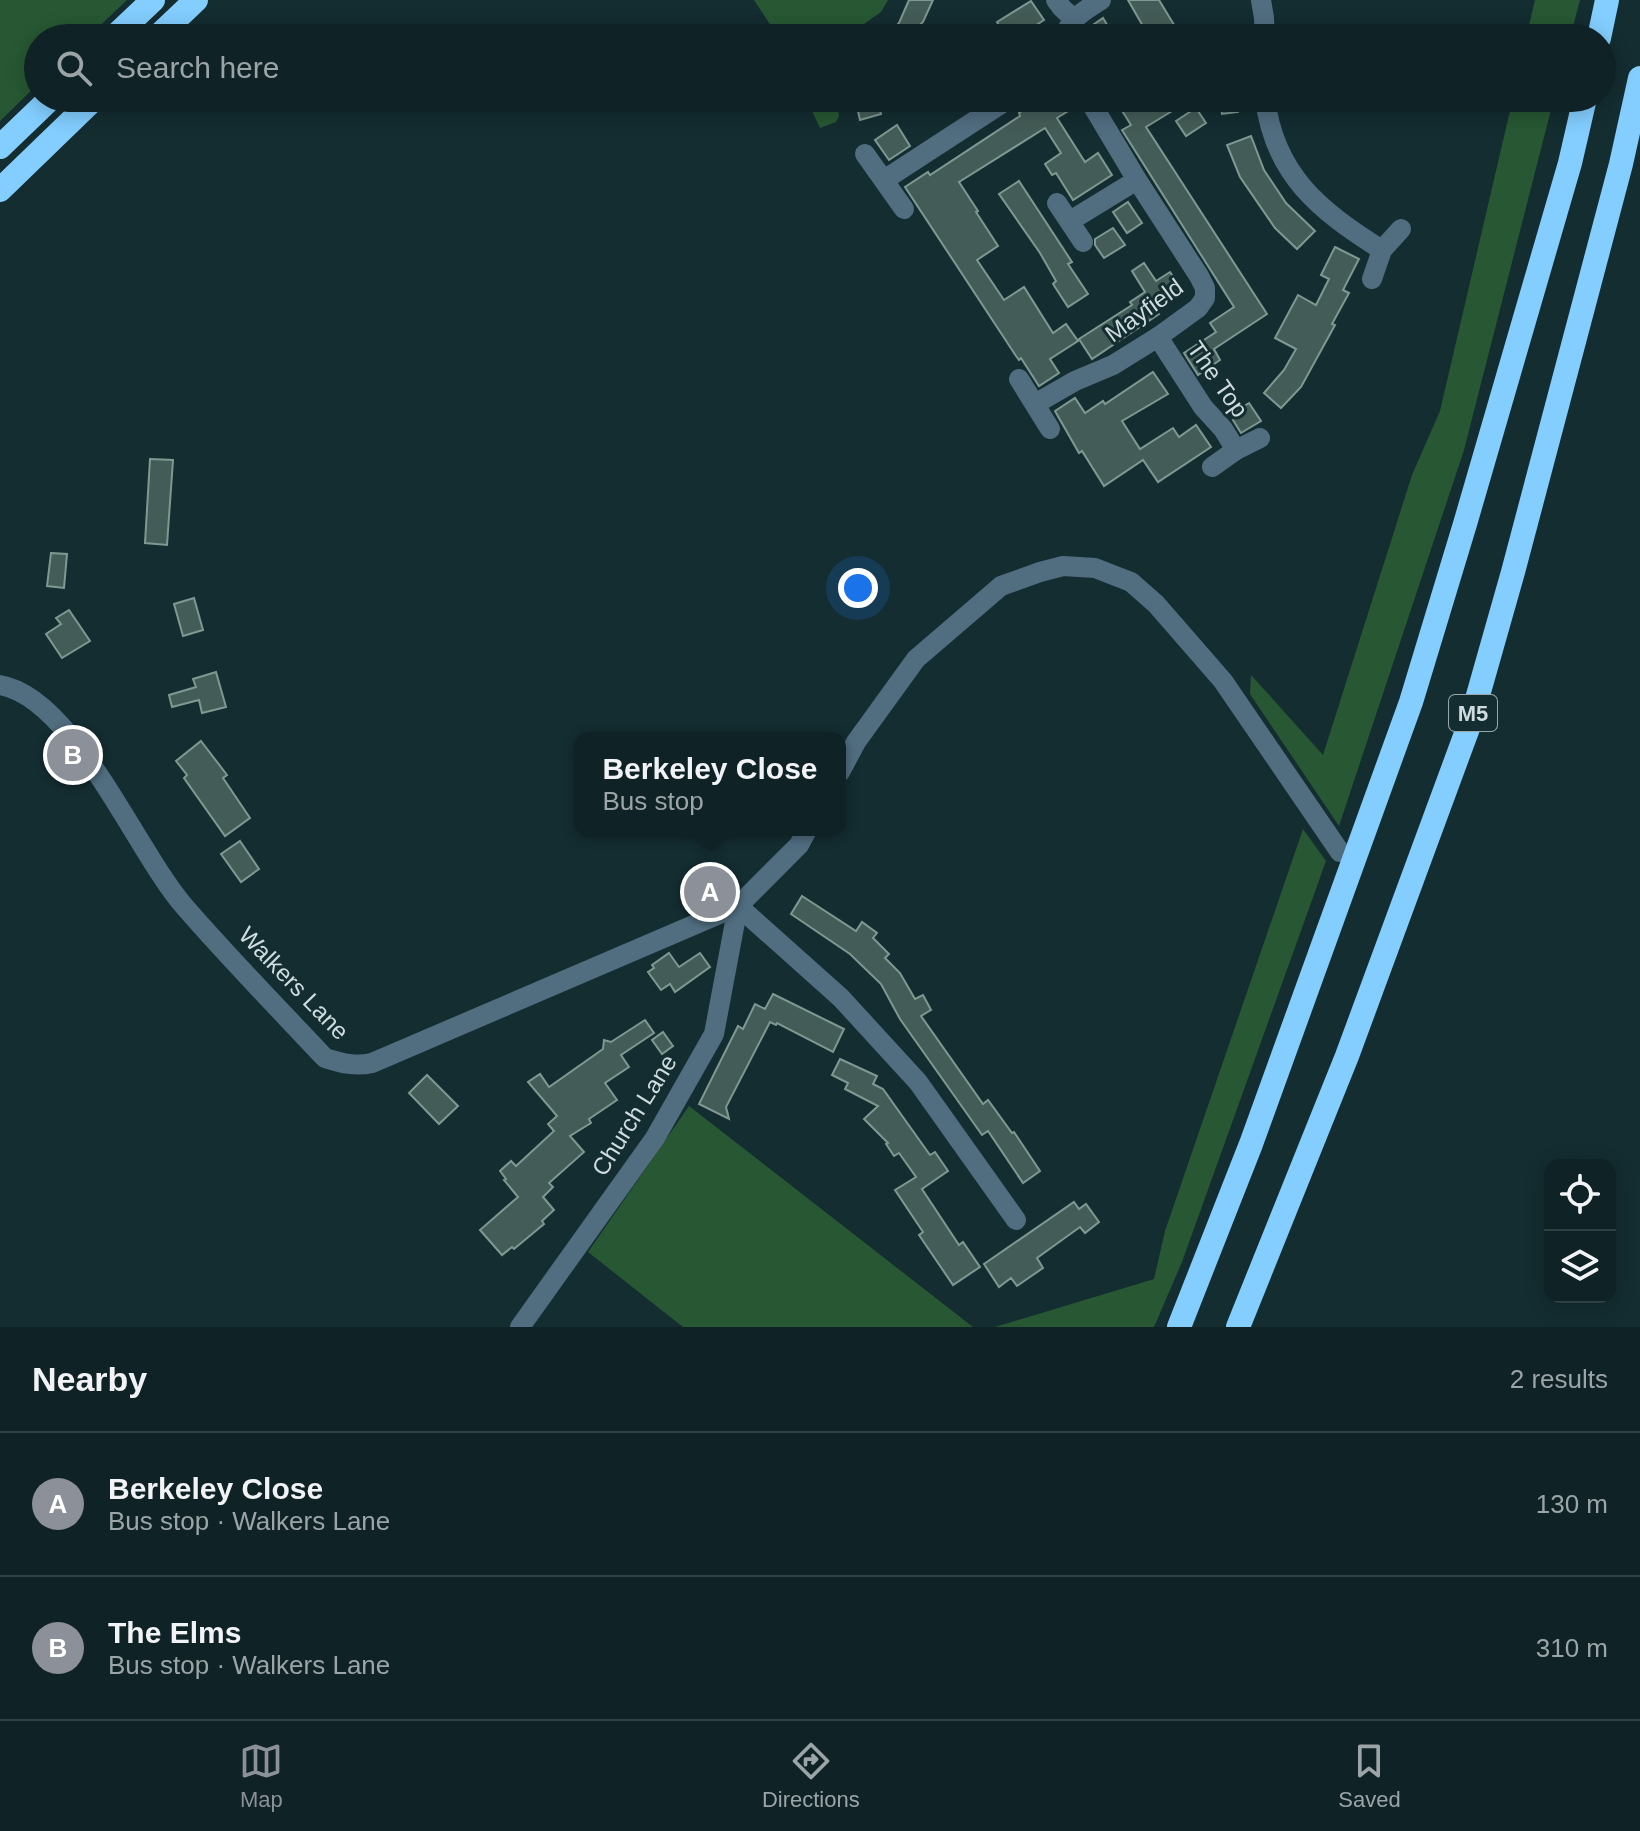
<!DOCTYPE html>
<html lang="en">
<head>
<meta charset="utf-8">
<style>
	body { margin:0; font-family:Helvetica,sans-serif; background:#182a2d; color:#f1f3f6 }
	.controls { position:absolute; right:24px; bottom:24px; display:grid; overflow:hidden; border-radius:16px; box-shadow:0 4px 20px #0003 }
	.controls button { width:72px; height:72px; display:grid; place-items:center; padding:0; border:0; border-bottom:2px solid #2f3f42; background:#0f2225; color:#f1f3f6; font:40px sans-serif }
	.you { position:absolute; left:858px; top:588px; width:28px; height:28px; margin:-20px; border:6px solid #fff; border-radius:50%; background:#1a73e8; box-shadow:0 0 0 12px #1a73e833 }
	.badge { display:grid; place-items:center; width:52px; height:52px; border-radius:50%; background:#8c9099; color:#fff; font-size:26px; font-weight:700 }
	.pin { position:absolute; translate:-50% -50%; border:4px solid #fff; box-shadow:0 2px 8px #0006 }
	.popup { position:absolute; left:574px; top:732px; width:272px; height:104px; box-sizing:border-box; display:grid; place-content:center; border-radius:16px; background:#0f2225; filter:drop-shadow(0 2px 6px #0005); font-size:26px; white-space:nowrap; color:#9ba4a7 }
	.popup b { font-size:30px; color:#f1f3f6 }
	.popup::after { content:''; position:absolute; left:50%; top:100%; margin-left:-16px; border:16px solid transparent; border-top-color:#0f2225 }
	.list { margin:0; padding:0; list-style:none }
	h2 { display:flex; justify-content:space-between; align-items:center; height:104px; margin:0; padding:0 32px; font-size:34px }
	h2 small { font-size:26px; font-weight:400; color:#9ba4a7 }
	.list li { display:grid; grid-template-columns:52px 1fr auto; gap:24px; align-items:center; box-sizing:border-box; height:144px; padding:0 32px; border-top:2px solid #2f3f42 }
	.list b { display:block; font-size:30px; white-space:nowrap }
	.list p { margin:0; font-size:26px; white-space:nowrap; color:#9ba4a7 }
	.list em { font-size:26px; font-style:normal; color:#9ba4a7 }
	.icon { flex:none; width:44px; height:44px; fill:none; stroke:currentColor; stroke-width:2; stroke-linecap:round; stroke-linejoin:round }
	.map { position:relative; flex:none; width:1640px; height:1327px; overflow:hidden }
	.search { position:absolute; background:#0f2225; box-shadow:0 4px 20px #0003; left:24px; right:24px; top:24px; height:88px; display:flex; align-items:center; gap:20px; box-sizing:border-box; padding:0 28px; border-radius:44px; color:#9ba4a7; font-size:30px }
	.sheet { height:392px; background:#0f2225 }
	nav { display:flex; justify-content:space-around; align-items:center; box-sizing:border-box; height:112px; border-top:2px solid #2f3f42; background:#0f2225; font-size:22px; color:#9ba4a7 }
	nav a { display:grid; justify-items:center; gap:4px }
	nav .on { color:#8c9099 }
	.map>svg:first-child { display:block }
	.green { fill:#275833 }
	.building { fill:#445c57; stroke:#7e9892; stroke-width:2 }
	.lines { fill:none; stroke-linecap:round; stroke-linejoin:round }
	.minor { stroke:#516e81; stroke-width:20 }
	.highway { stroke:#83ceff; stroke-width:24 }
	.labels { text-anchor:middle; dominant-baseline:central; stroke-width:6; stroke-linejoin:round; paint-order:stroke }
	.shield { fill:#142d31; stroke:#96a8ab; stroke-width:2 }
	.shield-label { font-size:22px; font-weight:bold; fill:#cedcdf }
	.street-label { font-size:24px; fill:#cedcdf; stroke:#142d31 }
</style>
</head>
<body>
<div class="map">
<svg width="1640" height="1327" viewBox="0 0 1640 1327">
	<rect width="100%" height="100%" fill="#142d31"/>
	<g class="green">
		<path d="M 0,0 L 127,0 L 87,38 L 38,38 L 38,84 L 0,121 Z"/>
		<path d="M 754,0 L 888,0 L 881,12 L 844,38 L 779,38 Z"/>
		<path d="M 1535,0 L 1580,0 L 1570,38 L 1526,38 Z"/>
		<path d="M 806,98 L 836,98 L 839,116 L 836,122 L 820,128 Z"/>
		<path d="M 1513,98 L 1554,98 L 1464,450 L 1339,826 L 1250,694 L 1251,675 L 1323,755 L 1412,475 L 1440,411 Z"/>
		<path d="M 1303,829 L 1326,861 L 1182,1262 L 1154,1327 L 995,1327 L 1154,1279 L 1165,1231 Z"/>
		<path d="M 689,1106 L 973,1327 L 683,1327 L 588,1252 Z"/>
	</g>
	<g class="building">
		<path d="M 909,0 L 933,0 L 923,22 L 906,38 L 884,38 L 899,23 Z"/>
		<path d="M 1128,0 L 1159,0 L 1182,38 L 1129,38 L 1144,28 Z"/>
		<path d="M 1031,1 L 1044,20 L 1016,38 L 1007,38 L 997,22 Z"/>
		<path d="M 1103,18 L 1115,38 L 1093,38 L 1087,29 Z"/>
		<path d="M 855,98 L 877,98 L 881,114 L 860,120 Z"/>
		<path d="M 1046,98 L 1063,98 L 1070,110 L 1057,118 L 1085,162 L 1098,153 L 1112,175 L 1073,200 L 1056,173 L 1052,175 L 1045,164 L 1061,153 L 1045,128 L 959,182 L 978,211 L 976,212 L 998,246 L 977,260 L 1004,300 L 1024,287 L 1053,333 L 1066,324 L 1078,341 L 1050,359 L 1059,373 L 1039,386 L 1021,358 L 1019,360 L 1016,356 L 905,187 L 928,172 L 930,175 L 1020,116 L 1019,113 L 1030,106 L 1031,108 Z"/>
		<path d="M 1114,98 L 1170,98 L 1177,108 L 1146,127 L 1267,314 L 1214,349 L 1220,360 L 1198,375 L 1184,353 L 1216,332 L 1210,323 L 1234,307 L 1122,130 L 1131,125 Z"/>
		<path d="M 1220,98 L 1237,98 L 1238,112 L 1222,114 Z"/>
		<path d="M 1196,108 L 1206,123 L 1186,136 L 1176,121 Z"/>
		<path d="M 897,125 L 910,146 L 889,160 L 875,140 Z"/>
		<path d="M 1251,136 L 1264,170 L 1286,203 L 1315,231 L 1297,249 L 1275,228 L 1240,177 L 1227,145 Z"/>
		<path d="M 1019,181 L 1072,262 L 1068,264 L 1088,294 L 1068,307 L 1053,284 L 1056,281 L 1040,253 L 999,194 Z"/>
		<path d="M 1128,202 L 1142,223 L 1127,233 L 1113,212 Z"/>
		<path d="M 1113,228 L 1125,245 L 1104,258 L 1095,245 L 1095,239 Z"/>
		<path d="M 1335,247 L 1359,259 L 1343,290 L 1349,293 L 1332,324 L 1335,325 L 1301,387 L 1281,408 L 1264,393 L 1284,370 L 1296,349 L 1275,338 L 1298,295 L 1316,305 L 1329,279 L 1321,275 Z"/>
		<path d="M 1144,263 L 1156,281 L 1170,272 L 1183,291 L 1155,309 L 1159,314 L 1092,359 L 1079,339 L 1132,305 L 1130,302 L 1145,292 L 1132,271 Z"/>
		<path d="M 1153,372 L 1168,394 L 1122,421 L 1140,449 L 1173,428 L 1179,437 L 1196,425 L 1211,447 L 1158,482 L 1143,460 L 1104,486 L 1082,451 L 1079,453 L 1055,411 L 1075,398 L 1085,413 L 1103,401 L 1105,404 Z"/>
		<path d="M 1249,403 L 1261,421 L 1241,433 L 1233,420 L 1239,416 L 1236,411 Z"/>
		<path d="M 150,459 L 173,460 L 167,545 L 145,543 Z"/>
		<path d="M 51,553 L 67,554 L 64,588 L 47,586 Z"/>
		<path d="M 194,598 L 203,630 L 183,636 L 174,604 Z"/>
		<path d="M 69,610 L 90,641 L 62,658 L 46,634 L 61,624 L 56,618 Z"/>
		<path d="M 216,672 L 226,707 L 202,713 L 199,700 L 172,707 L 169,695 L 196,687 L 193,679 Z"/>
		<path d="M 201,741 L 227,775 L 223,778 L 250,818 L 225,836 L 184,778 L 187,775 L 176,761 Z"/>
		<path d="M 240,841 L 259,869 L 241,882 L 221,854 Z"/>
		<path d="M 802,896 L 856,931 L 862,922 L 877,933 L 873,938 L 889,954 L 885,958 L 900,973 L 915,999 L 923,995 L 931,1010 L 921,1016 L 983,1104 L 988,1100 L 1012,1133 L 1014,1132 L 1040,1171 L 1023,1183 L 988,1131 L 982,1135 L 900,1019 L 881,984 L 850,954 L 791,914 Z"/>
		<path d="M 669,953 L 679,967 L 700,953 L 710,967 L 675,992 L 670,984 L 661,990 L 648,972 L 654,968 L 652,965 Z"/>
		<path d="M 773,994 L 844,1029 L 833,1052 L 777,1023 L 776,1025 L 770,1022 L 726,1107 L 729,1119 L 699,1104 L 738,1026 L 743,1029 L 755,1004 L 765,1009 Z"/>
		<path d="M 645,1020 L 654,1033 L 621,1055 L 629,1067 L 605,1083 L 617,1100 L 589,1119 L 591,1123 L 570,1136 L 584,1152 L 549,1183 L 553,1187 L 543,1197 L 554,1210 L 542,1221 L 544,1224 L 514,1249 L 512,1247 L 502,1255 L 480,1230 L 518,1197 L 504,1180 L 506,1179 L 500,1171 L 511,1161 L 516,1166 L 554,1131 L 548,1124 L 557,1116 L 528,1082 L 540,1074 L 549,1087 L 603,1049 L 604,1040 L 611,1042 Z"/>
		<path d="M 663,1032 L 673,1046 L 662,1054 L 652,1040 Z"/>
		<path d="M 840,1059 L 877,1076 L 873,1084 L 883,1089 L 930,1155 L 935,1152 L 948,1171 L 922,1189 L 959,1245 L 963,1242 L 980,1267 L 953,1285 L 919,1235 L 923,1232 L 895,1190 L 916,1177 L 899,1153 L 894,1156 L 886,1144 L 888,1143 L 864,1119 L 878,1106 L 845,1089 L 848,1083 L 832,1075 Z"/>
		<path d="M 427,1075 L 458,1106 L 439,1124 L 409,1093 Z"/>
		<path d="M 1074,1202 L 1079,1209 L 1086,1204 L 1099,1222 L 1085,1233 L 1080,1227 L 1037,1258 L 1043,1268 L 1017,1286 L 1011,1278 L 999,1287 L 984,1264 Z"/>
	</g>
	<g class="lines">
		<g class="minor">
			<path d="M 1056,0 L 1062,8 L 1074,19"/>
			<path d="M 1261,0 L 1264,18 L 1265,38"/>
			<path d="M 1064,38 C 1069,19 1085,10 1101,0"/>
			<path d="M 1265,98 C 1274,175 1320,211 1382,250"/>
			<path d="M 865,154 L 904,209"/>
			<path d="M 884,180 L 1010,98"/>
			<path d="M 1057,203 L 1083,242"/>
			<path d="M 1070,221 L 1137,180"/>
			<path d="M 1372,279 L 1382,250 L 1401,229"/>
			<path d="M 1158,337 L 1203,407 L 1223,429 L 1236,450"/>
			<path d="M 1019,379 L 1050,429"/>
			<path d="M 1035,404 L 1075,381 L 1113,365 L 1158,337 L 1198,308 L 1205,298 L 1205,288 L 1199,276 L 1137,180 L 1088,98"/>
			<path d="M 1212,467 L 1236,450 L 1260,438"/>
			<path d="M 0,685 C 73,697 136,851 184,906 C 229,958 278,1008 325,1058 C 342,1063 355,1067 372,1063 L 738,906 L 799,845 L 807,830"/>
			<path d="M 840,772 L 856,742 L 916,659 L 1001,586 L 1040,572 L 1063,566 L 1095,568 L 1131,582 L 1156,604 L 1223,681 L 1340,852"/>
			<path d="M 738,906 L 841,998 L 918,1082 L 1016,1220"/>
			<path d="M 520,1327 L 655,1138 L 714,1034 L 738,906"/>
		</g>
		<g class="highway">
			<path d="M 113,38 L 153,0"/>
			<path d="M 156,38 L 196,0"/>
			<path d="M 1599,38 L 1607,0"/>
			<path d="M 0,147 L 51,98"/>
			<path d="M 0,190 L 95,98"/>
			<path d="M 1179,1327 L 1251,1144 L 1411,702 L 1465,524 L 1570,163 L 1585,98"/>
			<path d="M 1238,1327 L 1347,1056 L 1471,720 L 1513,572 L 1621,164 L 1640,78"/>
		</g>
	</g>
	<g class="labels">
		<rect class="shield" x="1449" y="695" width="48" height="36" rx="6"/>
		<g class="shield-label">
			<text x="1473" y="713">M5</text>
		</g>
		<g class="street-label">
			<text transform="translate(1144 310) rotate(-36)">Mayfield</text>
			<text transform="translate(1218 379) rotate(55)">The Top</text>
			<text transform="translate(294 983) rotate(46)">Walkers Lane</text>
			<text transform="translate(634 1115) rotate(-58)">Church Lane</text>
		</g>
	</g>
</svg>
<div class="controls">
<button><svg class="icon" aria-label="locate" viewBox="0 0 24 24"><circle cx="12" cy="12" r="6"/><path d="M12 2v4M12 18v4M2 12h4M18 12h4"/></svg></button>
<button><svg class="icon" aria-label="layers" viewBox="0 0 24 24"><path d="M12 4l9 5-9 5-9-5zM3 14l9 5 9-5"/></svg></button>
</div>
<div class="you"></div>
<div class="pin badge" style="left:710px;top:892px">A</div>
<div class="popup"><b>Berkeley Close</b>Bus stop</div>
<div class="pin badge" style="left:73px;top:755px">B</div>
<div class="search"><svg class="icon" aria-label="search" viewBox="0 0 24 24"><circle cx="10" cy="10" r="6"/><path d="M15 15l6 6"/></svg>Search here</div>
</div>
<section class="sheet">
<h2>Nearby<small>2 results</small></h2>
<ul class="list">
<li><span class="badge">A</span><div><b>Berkeley Close</b><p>Bus stop · Walkers Lane</p></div><em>130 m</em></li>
<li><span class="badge">B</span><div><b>The Elms</b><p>Bus stop · Walkers Lane</p></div><em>310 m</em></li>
</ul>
</section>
<nav>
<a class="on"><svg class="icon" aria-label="map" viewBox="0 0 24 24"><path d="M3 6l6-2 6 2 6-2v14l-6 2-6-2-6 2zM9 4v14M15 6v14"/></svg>Map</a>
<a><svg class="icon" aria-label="directions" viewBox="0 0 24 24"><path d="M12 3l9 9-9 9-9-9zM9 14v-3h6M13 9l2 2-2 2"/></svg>Directions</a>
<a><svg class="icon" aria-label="saved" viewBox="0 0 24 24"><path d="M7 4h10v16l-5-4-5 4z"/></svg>Saved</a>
</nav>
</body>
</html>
